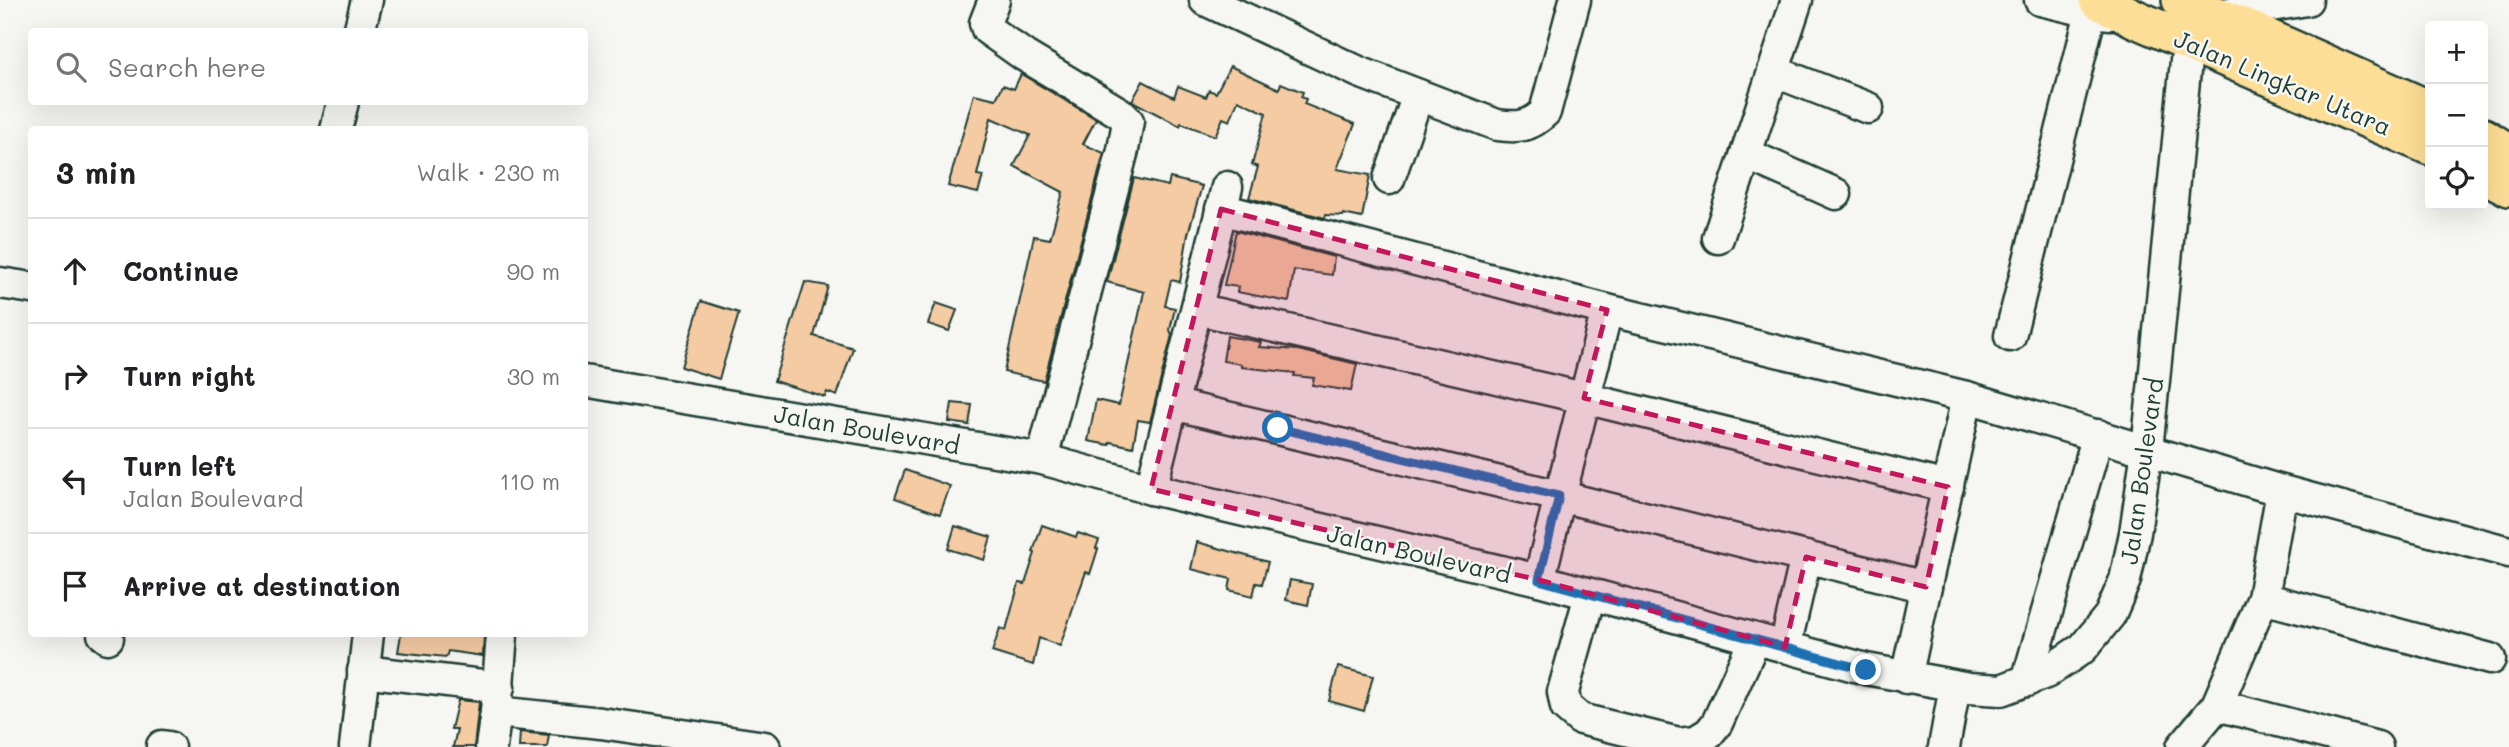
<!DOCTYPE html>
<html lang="en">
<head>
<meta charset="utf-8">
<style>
	body { margin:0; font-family:Mali,sans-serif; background:#f2f2f2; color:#202124 }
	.controls { position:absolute; right:21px; top:21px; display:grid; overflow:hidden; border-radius:7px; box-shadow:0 7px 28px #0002 }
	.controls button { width:63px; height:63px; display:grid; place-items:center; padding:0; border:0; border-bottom:2px solid #e0e0e0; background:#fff; color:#202124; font:35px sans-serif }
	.stop { position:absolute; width:21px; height:21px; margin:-16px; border:5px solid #1f6fb2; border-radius:50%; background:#fff }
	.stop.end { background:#1f6fb2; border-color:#fff; box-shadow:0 2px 7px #0008 }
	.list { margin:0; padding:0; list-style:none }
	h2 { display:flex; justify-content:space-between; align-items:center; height:91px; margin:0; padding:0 28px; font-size:30px }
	h2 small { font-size:23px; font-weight:400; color:#757577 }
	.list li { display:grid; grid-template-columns:46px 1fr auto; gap:21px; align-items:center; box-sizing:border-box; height:105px; padding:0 28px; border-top:2px solid #e0e0e0 }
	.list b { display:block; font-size:26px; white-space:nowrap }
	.list p { margin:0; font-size:23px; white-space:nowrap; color:#757577 }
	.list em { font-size:23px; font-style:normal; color:#757577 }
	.icon { flex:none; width:38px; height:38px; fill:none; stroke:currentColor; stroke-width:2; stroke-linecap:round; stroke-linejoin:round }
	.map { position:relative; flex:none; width:2509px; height:747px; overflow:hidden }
	.search { position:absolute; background:#fff; box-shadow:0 7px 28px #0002; left:28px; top:28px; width:560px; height:77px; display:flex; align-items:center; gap:18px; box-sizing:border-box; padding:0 24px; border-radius:7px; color:#757577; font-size:26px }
	.panel { position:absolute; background:#fff; box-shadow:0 7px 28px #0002; left:28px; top:126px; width:560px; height:511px; border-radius:7px }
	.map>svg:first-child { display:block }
	.building { fill:#f4cba3; stroke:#1f3d34; stroke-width:2 }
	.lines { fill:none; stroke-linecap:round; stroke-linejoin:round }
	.minor-casing { stroke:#1f3d34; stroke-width:35 }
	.major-casing { stroke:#1f3d34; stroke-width:42 }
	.minor { stroke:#f6f6f2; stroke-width:30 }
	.major { stroke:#fdde96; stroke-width:37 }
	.route { stroke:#1f6fb2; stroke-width:9 }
	.marked { fill:#c2185b; fill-opacity:0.2; stroke:#c2185b; stroke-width:5; stroke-dasharray:14 9; stroke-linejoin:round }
	.labels { text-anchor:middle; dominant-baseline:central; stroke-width:5; stroke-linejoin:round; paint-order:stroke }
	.street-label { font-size:24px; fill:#1f3d34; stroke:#f6f6f2 }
</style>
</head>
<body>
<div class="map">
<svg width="2509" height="747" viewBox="0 0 2509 747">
	<rect width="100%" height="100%" fill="#f6f6f2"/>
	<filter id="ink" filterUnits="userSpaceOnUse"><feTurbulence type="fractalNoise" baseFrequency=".0143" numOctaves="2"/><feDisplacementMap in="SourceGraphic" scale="14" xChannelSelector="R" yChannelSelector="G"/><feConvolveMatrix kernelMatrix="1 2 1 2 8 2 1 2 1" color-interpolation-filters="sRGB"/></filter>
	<g filter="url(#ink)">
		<g class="building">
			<path d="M 1230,66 L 1279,89 L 1281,83 L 1303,92 L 1301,97 L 1306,99 L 1304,104 L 1355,124 L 1337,169 L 1370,175 L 1362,218 L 1343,214 L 1343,216 L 1326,215 L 1325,218 L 1249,198 L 1258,167 L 1252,165 L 1266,113 L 1238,100 L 1230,121 L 1223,118 L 1215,136 L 1181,123 L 1180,126 L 1132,101 L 1143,81 L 1174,97 L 1178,86 L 1206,97 L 1209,90 L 1216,93 Z"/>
			<path d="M 1021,74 L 1096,119 L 1083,144 L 1104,153 L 1044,381 L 1004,372 L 1034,236 L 1050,239 L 1063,192 L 1014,166 L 1030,135 L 991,118 L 977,175 L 983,176 L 978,193 L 948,186 L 974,94 L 996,99 L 1003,85 L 1014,89 Z"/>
			<path d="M 1134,178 L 1168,186 L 1170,178 L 1202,186 L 1188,234 L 1180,282 L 1171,280 L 1165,306 L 1175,308 L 1170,330 L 1172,335 L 1150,422 L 1138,420 L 1133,447 L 1110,442 L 1109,445 L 1088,441 L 1096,400 L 1119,405 L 1144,292 L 1107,282 Z"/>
			<path d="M 1236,231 L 1334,257 L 1332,275 L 1294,270 L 1289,302 L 1237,292 L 1238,287 L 1224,285 Z"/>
			<path d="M 805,282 L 828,286 L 814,336 L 853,348 L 837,396 L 827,392 L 825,397 L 774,381 Z"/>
			<path d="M 701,301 L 739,313 L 719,379 L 681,367 Z"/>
			<path d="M 936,303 L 957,310 L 949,331 L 928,324 Z"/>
			<path d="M 1227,336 L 1261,342 L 1259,347 L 1298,350 L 1357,364 L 1351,391 L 1312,385 L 1314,378 L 1294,376 L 1295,373 L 1241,367 L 1241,364 L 1223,361 Z"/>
			<path d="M 952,403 L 972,405 L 969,425 L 949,422 Z"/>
			<path d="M 905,470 L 950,486 L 940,514 L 895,498 Z"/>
			<path d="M 1042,525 L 1076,537 L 1078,533 L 1099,540 L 1096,548 L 1098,549 L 1090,574 L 1086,572 L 1060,646 L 1039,638 L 1033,665 L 992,652 L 1000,628 L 1006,630 L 1019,583 L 1025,584 L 1035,553 L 1033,552 Z"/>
			<path d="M 955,526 L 991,537 L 984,560 L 948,549 Z"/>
			<path d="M 1197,542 L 1268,562 L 1262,584 L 1256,583 L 1253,596 L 1229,590 L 1231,579 L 1191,569 Z"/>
			<path d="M 1290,580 L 1312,584 L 1308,605 L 1286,600 Z"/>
			<path d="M 401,634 L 484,634 L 483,656 L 448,651 L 446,657 L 398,652 Z"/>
			<path d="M 1338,667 L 1373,676 L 1364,711 L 1329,701 Z"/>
			<path d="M 458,700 L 479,702 L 474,747 L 453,747 L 457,729 L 451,729 Z"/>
			<path d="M 520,732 L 549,735 L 547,747 L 519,747 Z"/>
		</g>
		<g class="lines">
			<defs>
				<g id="minor">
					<path d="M 994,0 L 985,23 L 987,29 L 1025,56 L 1120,113 L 1128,121 L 1123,150 L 1042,459"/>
					<path d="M 1205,0 L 1359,72 L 1497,125 C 1518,128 1530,127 1545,112 L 1575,0"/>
					<path d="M 2040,0 L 2091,12 L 2111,14"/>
					<path d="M 2217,15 L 2307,0"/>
					<path d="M 359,32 L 367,0"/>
					<path d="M 1773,71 L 1868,108"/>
					<path d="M 336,130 L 343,102"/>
					<path d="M 1746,154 L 1836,194"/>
					<path d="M 1389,179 L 1418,95"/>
					<path d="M 1221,209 L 1607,310 L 1967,397 L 2282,491 L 2509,552"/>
					<path d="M 1718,238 L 1797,0"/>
					<path d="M 0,283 L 32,288"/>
					<path d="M 1197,309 L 1584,398 L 1948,487"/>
					<path d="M 2010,336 L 2091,12"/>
					<path d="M 584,381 L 1042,459 L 1151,489 L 1539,580 L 1866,669 L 1969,688 L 2001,690 L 2046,673 L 2083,648 L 2110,615 L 2125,580 L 2135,533 L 2147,450 L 2188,41"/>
					<path d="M 1172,404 L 1559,496 L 1926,587"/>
					<path d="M 1151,489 L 1227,187"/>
					<path d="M 1539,580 L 1607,310"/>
					<path d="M 1590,595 L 1563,692 L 1566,707 L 1580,719 L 1679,743 L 1696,741 L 1709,733 L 1717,723 L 1755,639"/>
					<path d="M 2263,598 L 2490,659"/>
					<path d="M 103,634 L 108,638"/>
					<path d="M 1785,647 L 1806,557"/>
					<path d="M 363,671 L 499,687"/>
					<path d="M 1906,678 L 1967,397"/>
					<path d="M 2027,681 L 2098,435"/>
					<path d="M 2217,705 L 2377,747"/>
					<path d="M 496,712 L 601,723 L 765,747"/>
					<path d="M 162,746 L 169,747"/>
					<path d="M 355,747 L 368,634"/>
					<path d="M 491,747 L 496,712 L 502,634"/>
					<path d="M 1944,747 L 1955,686"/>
					<path d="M 2182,747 L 2217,705 L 2263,598 L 2282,491"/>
				</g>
				<g id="major">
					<path d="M 2098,0 L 2136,19 L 2430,146"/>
					<path d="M 2181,0 L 2430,110"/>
					<path d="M 2483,137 L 2509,153"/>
					<path d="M 2483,173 L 2509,187"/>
				</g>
			</defs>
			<use href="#minor" class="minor-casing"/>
			<use href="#major" class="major-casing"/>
			<use href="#minor" class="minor"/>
			<use href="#major" class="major"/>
		</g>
	</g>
	<g class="lines" filter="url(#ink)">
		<path class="route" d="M 1278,428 L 1559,496 L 1539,580 L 1866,670"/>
	</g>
	<path class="marked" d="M 1221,209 L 1607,310 L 1584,398 L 1948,487 L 1926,587 L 1806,557 L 1785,647 L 1539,580 L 1151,489 Z"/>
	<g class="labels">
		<g class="street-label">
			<text transform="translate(2283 82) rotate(23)">Jalan Lingkar Utara</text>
			<text transform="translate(867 429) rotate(10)">Jalan Boulevard</text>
			<text transform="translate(2141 471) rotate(-82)">Jalan Boulevard</text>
			<text transform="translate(1419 553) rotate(13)">Jalan Boulevard</text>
		</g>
	</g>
</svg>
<div class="controls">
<button>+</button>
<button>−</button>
<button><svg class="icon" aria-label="locate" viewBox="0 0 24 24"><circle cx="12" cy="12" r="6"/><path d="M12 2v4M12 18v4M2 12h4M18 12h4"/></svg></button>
</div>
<div class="stop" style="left:1278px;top:428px"></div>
<div class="stop end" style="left:1866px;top:670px"></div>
<div class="search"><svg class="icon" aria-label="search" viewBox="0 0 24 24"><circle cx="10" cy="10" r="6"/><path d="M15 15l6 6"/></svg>Search here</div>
<section class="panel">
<h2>3 min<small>Walk · 230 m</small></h2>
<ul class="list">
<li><svg class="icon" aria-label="ahead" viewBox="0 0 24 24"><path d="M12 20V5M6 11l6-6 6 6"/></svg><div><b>Continue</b></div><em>90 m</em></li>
<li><svg class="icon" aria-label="right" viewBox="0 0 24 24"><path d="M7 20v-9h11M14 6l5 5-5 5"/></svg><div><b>Turn right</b></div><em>30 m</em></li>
<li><svg class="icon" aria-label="left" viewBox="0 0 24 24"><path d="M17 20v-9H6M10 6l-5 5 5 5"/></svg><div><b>Turn left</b><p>Jalan Boulevard</p></div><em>110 m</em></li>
<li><svg class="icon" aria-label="arrive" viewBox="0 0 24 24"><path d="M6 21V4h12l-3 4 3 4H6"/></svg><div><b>Arrive at destination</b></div></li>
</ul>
</section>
</div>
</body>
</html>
